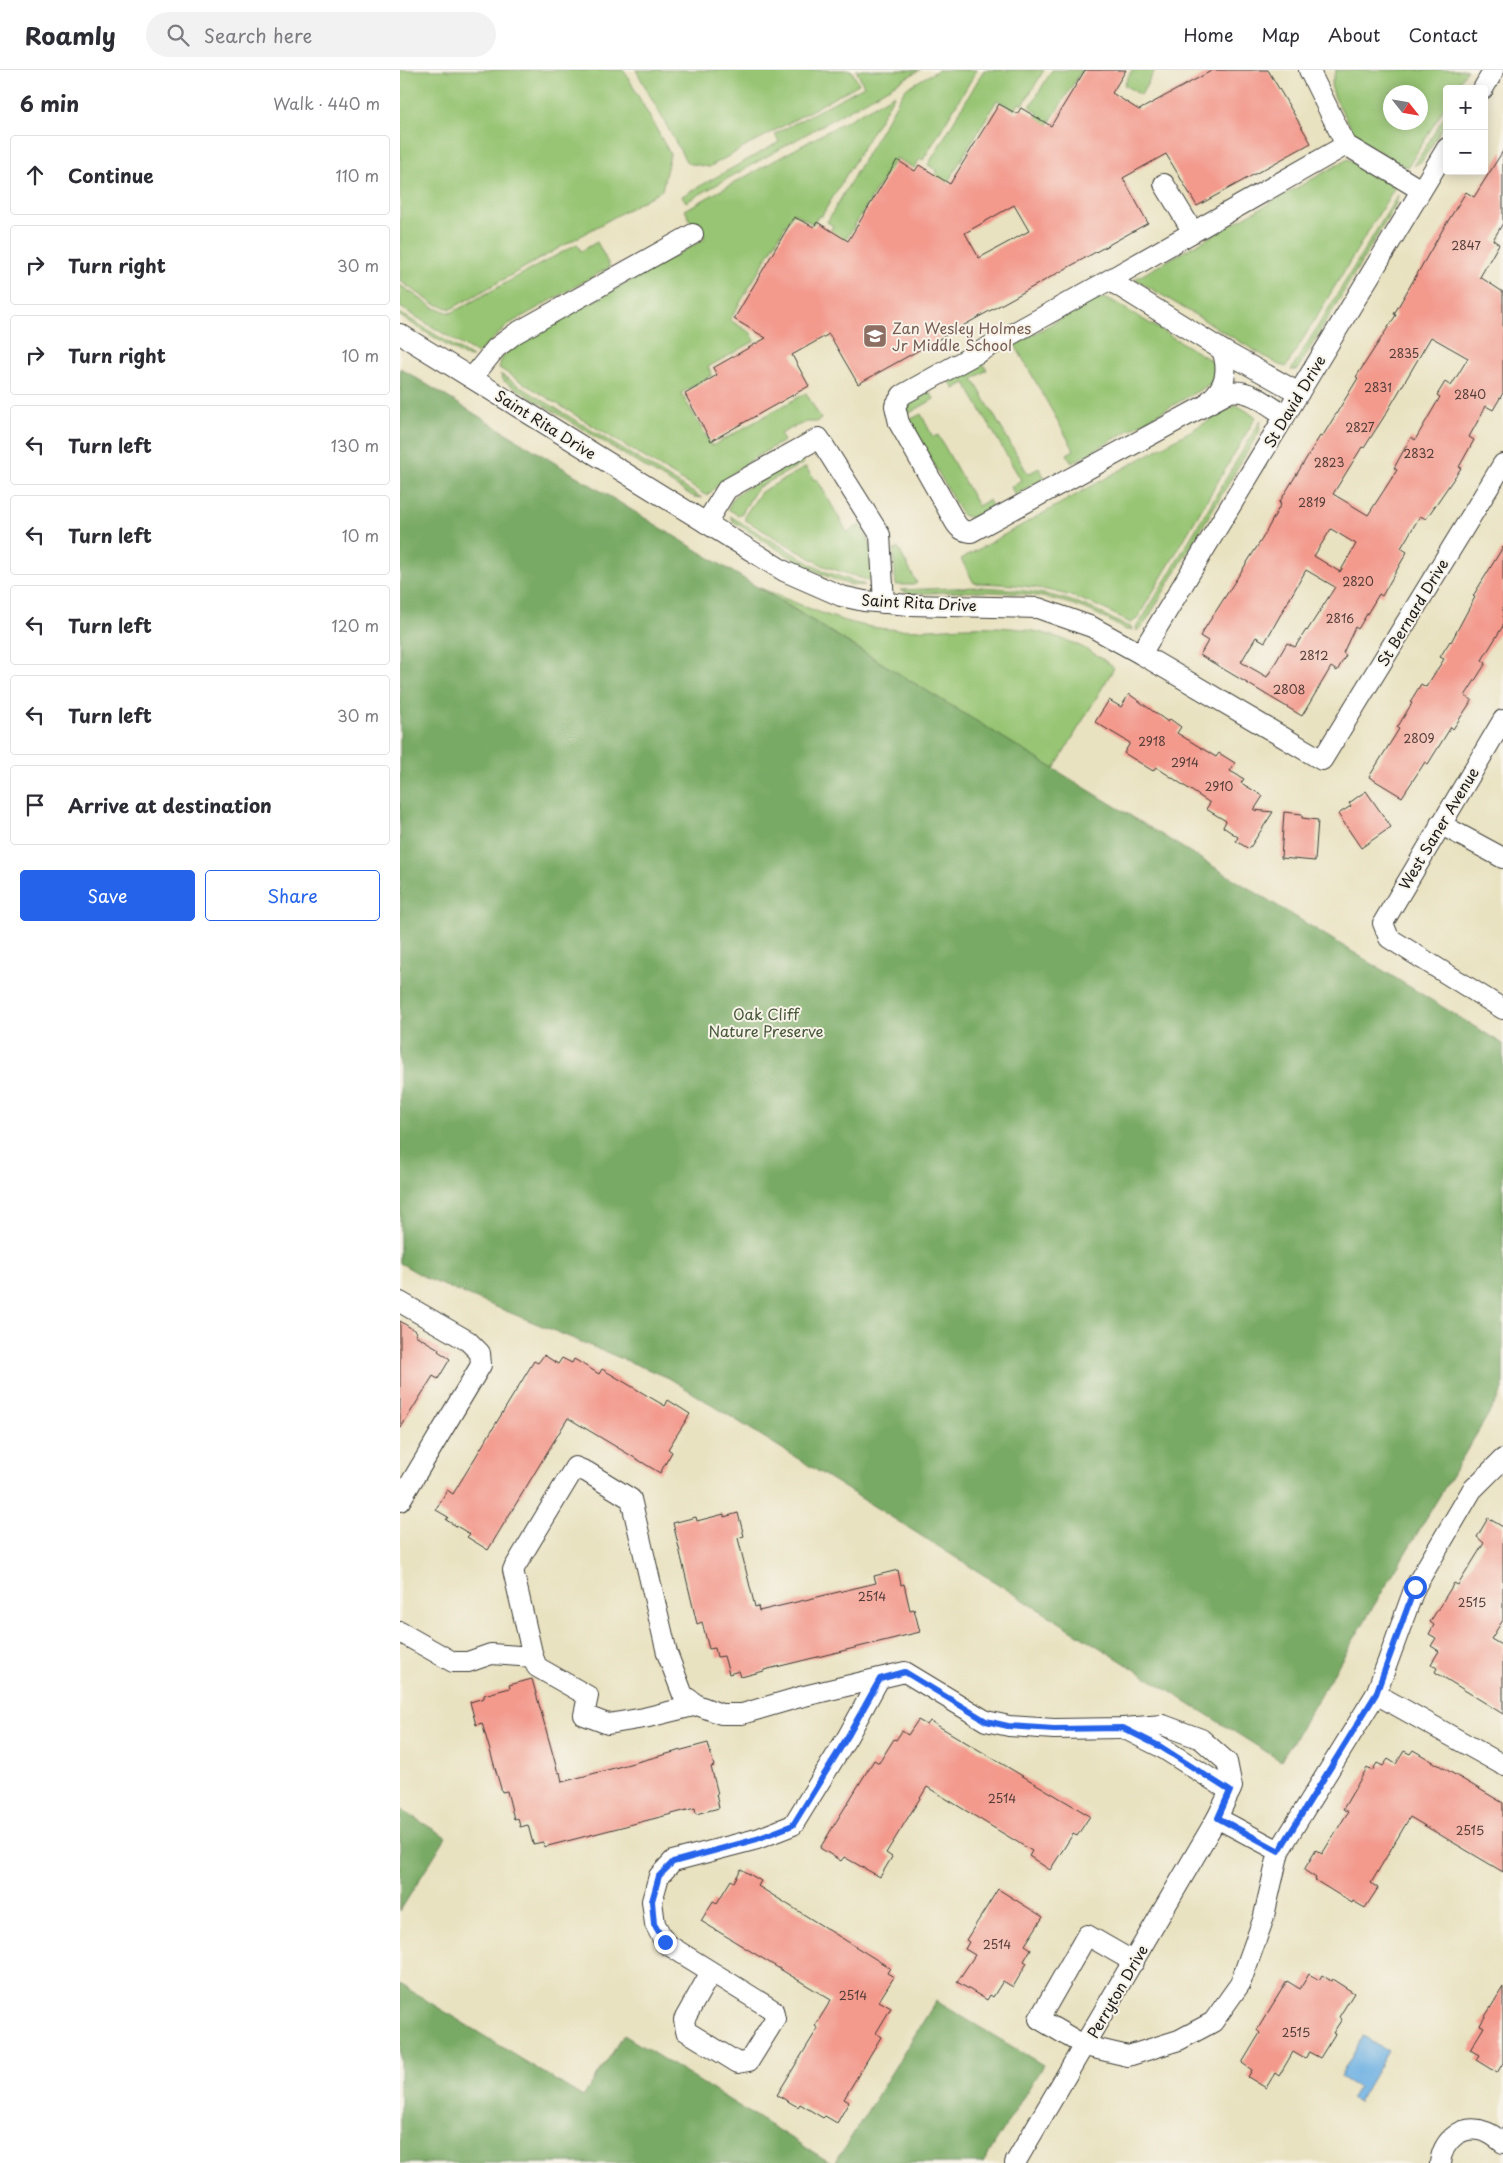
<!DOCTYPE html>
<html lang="en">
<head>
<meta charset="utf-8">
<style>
	body { margin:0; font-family:"Playpen Sans",sans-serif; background:#f2f2f3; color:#2b2b33 }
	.controls { position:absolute; right:15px; top:15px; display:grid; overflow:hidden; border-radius:5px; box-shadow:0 2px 12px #0003 }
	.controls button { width:45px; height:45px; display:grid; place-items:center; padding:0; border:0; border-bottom:1px solid #e1e1e2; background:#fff; color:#2b2b33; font:25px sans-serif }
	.compass { position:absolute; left:983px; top:15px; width:45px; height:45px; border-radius:50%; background:#fff; box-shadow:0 2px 12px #0003; rotate:121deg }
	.stop { position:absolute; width:15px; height:15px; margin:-11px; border:4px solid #2563eb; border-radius:50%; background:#fff }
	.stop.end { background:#2563eb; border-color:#fff; box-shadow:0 1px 5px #0008 }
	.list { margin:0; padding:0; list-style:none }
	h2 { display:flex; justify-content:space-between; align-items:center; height:65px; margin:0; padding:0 20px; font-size:21px }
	h2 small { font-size:16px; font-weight:400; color:#7c7c81 }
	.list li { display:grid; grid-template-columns:32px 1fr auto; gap:15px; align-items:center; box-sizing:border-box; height:80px; margin:0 10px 10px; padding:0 10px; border:1px solid #e1e1e2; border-radius:5px }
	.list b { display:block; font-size:19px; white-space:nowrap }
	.list em { font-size:16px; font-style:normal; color:#7c7c81 }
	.actions { display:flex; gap:10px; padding:15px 20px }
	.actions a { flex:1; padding:11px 0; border:1px solid #2563eb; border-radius:5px; text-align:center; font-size:18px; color:#2563eb }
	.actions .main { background:#2563eb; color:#fff }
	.icon { flex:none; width:28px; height:28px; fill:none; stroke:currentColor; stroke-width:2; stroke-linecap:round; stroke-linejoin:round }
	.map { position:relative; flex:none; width:1103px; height:2093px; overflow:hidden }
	header { display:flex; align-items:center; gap:30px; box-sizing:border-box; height:70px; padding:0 25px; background:#fff; border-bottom:1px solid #e1e1e2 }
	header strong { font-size:24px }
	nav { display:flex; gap:28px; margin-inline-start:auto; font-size:18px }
	.search { width:350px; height:45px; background:#f2f2f3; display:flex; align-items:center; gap:12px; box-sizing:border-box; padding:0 18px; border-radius:28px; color:#7c7c81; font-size:19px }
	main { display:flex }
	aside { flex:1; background:#fff }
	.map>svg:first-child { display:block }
	.green { fill:#97c573; stroke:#5a7048; fill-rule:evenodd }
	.forest { fill:#79aa65; stroke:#4a6340 }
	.water { fill:#6eb1e3; stroke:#456680 }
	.building { fill:#f39a8d; fill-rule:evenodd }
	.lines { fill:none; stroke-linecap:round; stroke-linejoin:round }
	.minor-casing { stroke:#3b3a35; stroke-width:22 }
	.minor { stroke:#fff; stroke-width:20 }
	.route { stroke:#2563eb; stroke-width:6 }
	.labels { text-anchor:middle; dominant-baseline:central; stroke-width:4; stroke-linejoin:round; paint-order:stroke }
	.number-label { font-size:12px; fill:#523c38 }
	.education-label { font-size:15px; fill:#785e54; stroke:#f7f3e8; text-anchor:start }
	.street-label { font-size:15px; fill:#1c1c1c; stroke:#f7f3e8 }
	.park-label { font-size:15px; fill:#47573a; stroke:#f7f3e8 }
</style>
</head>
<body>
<header>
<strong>Roamly</strong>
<div class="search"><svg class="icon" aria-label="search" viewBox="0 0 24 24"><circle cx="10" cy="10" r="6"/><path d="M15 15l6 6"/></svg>Search here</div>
<nav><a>Home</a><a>Map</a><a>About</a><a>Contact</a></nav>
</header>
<main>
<aside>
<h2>6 min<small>Walk · 440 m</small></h2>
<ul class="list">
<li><svg class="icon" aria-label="ahead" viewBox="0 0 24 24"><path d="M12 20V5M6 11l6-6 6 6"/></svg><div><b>Continue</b></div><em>110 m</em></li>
<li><svg class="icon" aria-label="right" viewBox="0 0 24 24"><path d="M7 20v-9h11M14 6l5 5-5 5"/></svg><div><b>Turn right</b></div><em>30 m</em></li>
<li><svg class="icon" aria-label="right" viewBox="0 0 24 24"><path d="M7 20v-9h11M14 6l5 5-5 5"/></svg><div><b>Turn right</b></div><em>10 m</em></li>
<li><svg class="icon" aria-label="left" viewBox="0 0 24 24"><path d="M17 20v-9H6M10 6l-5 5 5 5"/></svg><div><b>Turn left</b></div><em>130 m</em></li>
<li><svg class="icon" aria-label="left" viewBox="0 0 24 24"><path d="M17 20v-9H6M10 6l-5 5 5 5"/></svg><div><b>Turn left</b></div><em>10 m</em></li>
<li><svg class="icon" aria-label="left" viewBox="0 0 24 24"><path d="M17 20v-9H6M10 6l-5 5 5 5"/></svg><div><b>Turn left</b></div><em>120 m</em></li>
<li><svg class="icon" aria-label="left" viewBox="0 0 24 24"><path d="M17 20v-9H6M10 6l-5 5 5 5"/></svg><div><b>Turn left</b></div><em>30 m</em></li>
<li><svg class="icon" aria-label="arrive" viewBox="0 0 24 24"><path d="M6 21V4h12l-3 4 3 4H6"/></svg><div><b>Arrive at destination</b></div></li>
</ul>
<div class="actions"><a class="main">Save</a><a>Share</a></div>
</aside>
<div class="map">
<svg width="1103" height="2093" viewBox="0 0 1103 2093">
	<rect width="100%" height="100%" fill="#f7f3e8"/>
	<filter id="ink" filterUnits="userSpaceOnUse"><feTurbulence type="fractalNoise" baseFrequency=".02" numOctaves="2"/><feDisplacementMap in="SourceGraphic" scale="10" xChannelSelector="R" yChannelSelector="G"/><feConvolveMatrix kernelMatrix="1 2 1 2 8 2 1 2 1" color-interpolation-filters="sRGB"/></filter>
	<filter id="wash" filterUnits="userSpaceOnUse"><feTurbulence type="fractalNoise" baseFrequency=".0096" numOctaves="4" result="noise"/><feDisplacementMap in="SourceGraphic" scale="20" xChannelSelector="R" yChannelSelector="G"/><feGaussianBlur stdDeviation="1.12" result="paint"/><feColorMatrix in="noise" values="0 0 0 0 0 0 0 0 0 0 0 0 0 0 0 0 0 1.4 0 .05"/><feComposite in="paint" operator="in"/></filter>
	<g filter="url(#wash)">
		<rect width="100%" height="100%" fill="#e9e2c1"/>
		<g class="green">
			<path d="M 0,0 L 224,0 L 270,84 L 262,120 L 51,239 L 34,234 L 0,211 Z"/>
			<path d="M 236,0 L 451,0 L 459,14 L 309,97 L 287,93 Z"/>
			<path d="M 456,0 L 520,0 L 286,132 L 282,126 L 379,72 L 375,64 L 464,16 Z"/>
			<path d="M 538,0 L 577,0 L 523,90 L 520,89 L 514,98 L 496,88 L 426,202 L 410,193 L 433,156 L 427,152 L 505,19 Z"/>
			<path d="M 584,0 L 644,0 L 623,35 L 619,33 L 615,40 L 597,30 L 528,145 L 515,137 L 537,101 L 528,95 Z"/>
			<path d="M 652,0 L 682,0 L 628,87 L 616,81 L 638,43 L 630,37 Z"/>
			<path d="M 732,0 L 755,0 L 741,25 L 724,15 Z"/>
			<path d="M 936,0 L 1067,0 L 1055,19 L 1047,19 L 1047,33 L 1008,97 L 1002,95 L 957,68 L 935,28 L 931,15 ZM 991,22 L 1021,22 L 1021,52 L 991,52 Z"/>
			<path d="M 495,24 L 421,147 L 418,146 L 413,154 L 393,143 L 330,250 L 351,263 L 355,271 L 308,297 L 312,305 L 281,323 L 312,376 L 406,323 L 421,349 L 417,352 L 407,352 L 394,357 L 380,364 L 384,371 C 355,387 331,401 307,426 L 99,298 L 102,287 L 119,273 L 305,169 L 297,152 L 291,153 L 285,140 Z"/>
			<path d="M 1047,42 L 1047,50 L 1022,91 L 1014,96 Z"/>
			<path d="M 948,89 L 991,112 L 995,117 L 886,297 L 879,295 L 735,209 Z"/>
			<path d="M 998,125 L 996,134 L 897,300 L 891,300 Z"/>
			<path d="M 197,172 L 210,197 L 109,254 L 77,284 L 0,237 L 0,215 L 34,238 L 51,243 L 177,174 L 181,181 Z"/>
			<path d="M 702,228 L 711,230 L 812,291 C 817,300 816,305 810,314 L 672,393 L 667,384 L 674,380 L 615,275 L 693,230 Z"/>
			<path d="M 0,243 L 72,287 L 64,286 L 0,246 Z"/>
			<path d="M 581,291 L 587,300 L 573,309 L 628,404 L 639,398 L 645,408 L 615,425 L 611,417 L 621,410 L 565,313 L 554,319 L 549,310 Z"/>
			<path d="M 100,304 L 302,428 L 294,427 L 104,311 Z"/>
			<path d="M 530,322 L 534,329 L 506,345 L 504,339 L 507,334 Z"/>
			<path d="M 837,335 L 856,347 L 737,549 L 730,553 C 678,522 634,514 574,513 L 561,489 Z"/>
			<path d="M 521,344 L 533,367 L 538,365 L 578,436 L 589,430 L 592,436 L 572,448 L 562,445 L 509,350 Z"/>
			<path d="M 861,350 L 859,362 L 745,553 L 737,561 L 736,557 L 741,551 Z"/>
			<path d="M 399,386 L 404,393 L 357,418 L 342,443 L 338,445 L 328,439 L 334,426 Z"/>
			<path d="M 406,397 L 414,410 L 417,409 L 447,462 L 460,455 C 469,468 481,495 470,511 L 424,496 L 345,450 L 345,445 L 361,422 Z"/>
			<path d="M 330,446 L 423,501 L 465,515 C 435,521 362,468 334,452 Z"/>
			<path d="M 498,478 L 517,513 L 513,515 L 496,515 L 493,481 Z"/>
			<path d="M 358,517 C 399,534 442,555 487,559 C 523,562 559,555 594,557 C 636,558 682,570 714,598 L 654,699 Z"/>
			<path d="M 579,517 C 619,519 656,523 693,539 C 706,544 717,554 731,557 L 732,560 L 726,560 C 713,553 699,544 685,539 C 629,517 568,521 509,524 L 500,520 Z"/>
		</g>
		<g class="forest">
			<path d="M 0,298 L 1103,974 L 1103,1320 L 881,1691 L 269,1308 L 28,1209 L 0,1193 Z"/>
			<path d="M 0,1739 L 46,1767 L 0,1841 Z"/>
			<path d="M 0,1914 L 183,2027 L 224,1965 L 431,2093 L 0,2093 Z"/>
			<path d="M 536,1931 L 643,1995 L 583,2093 L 435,2093 Z"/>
		</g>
		<path class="water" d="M 963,1967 L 988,1981 L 958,2033 L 951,2029 L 958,2018 L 940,2007 Z"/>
		<g id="blocks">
			<g class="building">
				<path d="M 685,0 L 726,0 L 712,23 L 739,40 L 813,0 L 868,0 L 911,73 L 797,136 L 766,84 L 723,108 L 748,153 L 458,314 L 429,264 L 392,285 L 409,316 L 311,371 L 285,324 L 317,305 L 313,298 L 366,268 L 334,249 L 394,147 L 414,157 L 417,152 L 448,171 L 497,90 L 515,101 L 519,95 L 550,114 L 599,34 L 617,44 L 621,38 L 651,56 ZM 614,135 L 629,161 L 579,188 L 565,163 Z"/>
				<path d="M 1103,81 L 1103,153 L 1093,170 L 1099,174 L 1080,207 L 1103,222 L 1103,323 L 1093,340 L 1086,336 L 1069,367 L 1074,370 L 1059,397 L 1061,398 L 1026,449 L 1020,446 L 1001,478 L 1007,482 L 982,526 L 979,524 L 958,559 L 955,557 L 943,583 L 946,585 L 937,601 L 931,597 L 902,646 L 800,585 L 808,571 L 800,566 L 862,469 L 881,434 L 879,433 L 920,366 L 922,367 L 958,308 L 956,307 L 996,245 L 994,244 L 1043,159 L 1066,122 L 1074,127 ZM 1031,267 L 1068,288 L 1051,316 L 1045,312 L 1037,325 L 1040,327 L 1015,370 L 1011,367 L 994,398 L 997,400 L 968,445 L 933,424 L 962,377 L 964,378 L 987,342 ZM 931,459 L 956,474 L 940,502 L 914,486 ZM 906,500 L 935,517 L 907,561 L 906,560 L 895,577 L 887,573 L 867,607 L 841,592 L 856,567 L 865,572 Z"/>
				<path d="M 1103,477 L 1103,556 L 1082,590 L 1086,593 L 1065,626 L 1072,630 L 1053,659 L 1051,657 L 1028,694 L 1025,692 L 1002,727 L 969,707 L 999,659 L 997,658 L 1012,633 L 1010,632 L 1021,614 L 1026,617 L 1044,589 L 1040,587 L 1050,571 L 1051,572 L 1075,527 L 1073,526 Z"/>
				<path d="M 729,624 L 768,652 L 770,649 L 781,657 L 777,663 L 816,687 L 819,683 L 835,693 L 830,701 L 844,709 L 841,713 L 863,726 L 854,740 L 873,742 L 849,779 L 836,771 L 838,767 L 823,757 L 826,751 L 806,739 L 810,733 L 756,697 L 753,701 L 724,683 L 730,673 L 695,652 L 709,630 L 721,637 Z"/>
				<path d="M 966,721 L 991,757 L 961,778 L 938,744 L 951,736 L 949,733 Z"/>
				<path d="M 884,742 L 902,744 L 902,748 L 918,750 L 915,791 L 881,788 Z"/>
				<path d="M 0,1251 L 17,1262 L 15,1265 L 39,1279 L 38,1281 L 50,1289 L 38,1309 L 33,1306 L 0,1359 Z"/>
				<path d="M 144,1285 L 158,1294 L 162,1288 L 172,1293 L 174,1289 L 199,1304 L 202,1299 L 265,1336 L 268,1330 L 290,1344 L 268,1379 L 272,1382 L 260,1403 L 168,1348 L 88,1480 L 67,1467 L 70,1464 L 46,1450 L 48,1447 L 36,1440 L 47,1420 L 53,1424 L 134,1291 L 138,1293 Z"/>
				<path d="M 338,1443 L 344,1466 L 338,1468 L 355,1537 L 358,1536 L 359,1541 L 476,1513 L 474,1506 L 498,1500 L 501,1515 L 504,1514 L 510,1540 L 514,1539 L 520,1562 L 364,1600 L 364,1601 L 341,1607 L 339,1601 L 329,1604 L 324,1586 L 317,1587 L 315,1578 L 309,1579 L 302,1552 L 297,1554 L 273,1453 L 296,1447 L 297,1451 L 324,1444 L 324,1447 Z"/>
				<path d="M 1088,1448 L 1103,1457 L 1103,1550 L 1091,1569 L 1103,1576 L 1103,1644 L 1035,1602 L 1037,1598 L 1031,1594 L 1039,1581 L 1031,1576 L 1036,1568 L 1029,1564 L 1034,1555 L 1030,1552 L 1054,1513 L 1058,1515 L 1084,1473 L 1077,1467 Z"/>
				<path d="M 132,1609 L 158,1703 L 160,1702 L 162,1712 L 308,1673 L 314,1696 L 311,1697 L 318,1724 L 316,1724 L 319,1738 L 296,1744 L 295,1738 L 144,1777 L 143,1772 L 133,1774 L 128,1755 L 120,1757 L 118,1748 L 114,1749 L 107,1721 L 102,1722 L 82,1653 L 76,1655 L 70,1632 L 84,1628 L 84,1625 L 110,1618 L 109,1615 Z"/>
				<path d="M 518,1650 L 527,1655 L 530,1651 L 690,1746 L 677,1766 L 673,1764 L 650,1800 L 629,1786 L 632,1781 L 527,1717 L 486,1783 L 492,1787 L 480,1807 L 444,1787 L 441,1791 L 420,1778 L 474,1690 L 479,1693 L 494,1669 L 496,1670 L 502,1661 L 508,1665 Z"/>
				<path d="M 1013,1680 L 1103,1733 L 1103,1802 L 1010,1747 L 971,1813 L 978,1818 L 965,1838 L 953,1831 L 952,1833 L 915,1810 L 916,1808 L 904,1800 L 916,1780 L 922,1784 L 948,1742 L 943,1739 L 967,1698 L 972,1701 L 977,1693 L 983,1696 L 988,1689 L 996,1694 L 1004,1681 L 1010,1684 Z"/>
				<path d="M 341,1799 L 361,1811 L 358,1816 L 490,1898 L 487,1903 L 494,1907 L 479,1931 L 491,1938 L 476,1963 L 481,1967 L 444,2029 L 449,2032 L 437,2053 L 425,2046 L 423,2048 L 400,2034 L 398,2037 L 377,2025 L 418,1958 L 415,1956 L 431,1930 L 301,1851 L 313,1831 L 317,1833 L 331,1810 L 334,1812 Z"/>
				<path d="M 598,1819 L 643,1847 L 625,1875 L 631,1879 L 624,1891 L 627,1893 L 613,1917 L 603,1911 L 593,1927 L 590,1925 L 587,1930 L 557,1912 L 575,1885 L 565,1879 L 569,1872 L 566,1870 Z"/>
				<path d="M 909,1904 L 919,1910 L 922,1905 L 931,1911 L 932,1909 L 954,1923 L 939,1947 L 942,1949 L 933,1963 L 935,1964 L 920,1988 L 909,1982 L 905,1989 L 893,1982 L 879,2006 L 875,2003 L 866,2018 L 848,2007 L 852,2000 L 842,1993 L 860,1963 L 857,1960 L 887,1911 L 900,1919 Z"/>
				<path d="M 1103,1917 L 1103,1993 L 1097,2003 L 1076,1990 L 1079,1985 L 1070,1980 L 1084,1957 L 1080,1955 Z"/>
			</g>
		</g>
	</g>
	<g filter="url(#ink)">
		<use href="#blocks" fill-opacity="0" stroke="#3b3a35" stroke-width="1"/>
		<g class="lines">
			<defs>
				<g id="minor">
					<path d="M 909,0 L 946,75 L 1021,120"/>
					<path d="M 1083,19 L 1094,0"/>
					<path d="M 764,114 L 793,162"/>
					<path d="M 709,210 L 946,75"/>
					<path d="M 0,264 L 384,501 L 441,526 L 464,531 L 509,535 L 638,538 L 692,557 L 741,584 L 922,690 L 1103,394"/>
					<path d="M 72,308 L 96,278 L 116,263 L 293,164"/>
					<path d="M 810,330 C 826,316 829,300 822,280"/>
					<path d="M 885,346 C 870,336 849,318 830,322 L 571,462 C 563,461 559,459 555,452 L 499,353 L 495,336 L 502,325 L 709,210 L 822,280 L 899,323"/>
					<path d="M 306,453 L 327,419 L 419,368 L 480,465 L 484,533"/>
					<path d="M 741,584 L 1047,78"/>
					<path d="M 1103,650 L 983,853 L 989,868 L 1103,939"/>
					<path d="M 1040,754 L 1103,788"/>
					<path d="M 0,1232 L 68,1271 L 80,1283 L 81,1295 L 0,1431"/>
					<path d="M 0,1562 L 53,1592 L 68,1592 L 91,1584 L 133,1587"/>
					<path d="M 976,1624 L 1103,1695"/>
					<path d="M 297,1635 L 244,1648 L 208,1654 L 184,1645 L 188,1626 L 137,1597 L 133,1587 L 113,1500 L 175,1397 L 187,1402 L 231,1429 L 267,1583 L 283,1625 L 297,1635 L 321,1644 L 342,1644 L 400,1627 L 505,1602 L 586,1651 L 609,1656 L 654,1659 L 723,1658 L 763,1655 L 801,1669 L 827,1692 L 832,1717 L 817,1748 L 615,2093"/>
					<path d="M 723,1658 L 761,1677 L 830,1721"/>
					<path d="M 879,1781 L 976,1624 L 1015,1517 L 1072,1420 L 1103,1389"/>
					<path d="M 734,1892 L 687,1865 L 639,1949 L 685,1976 L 728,1986 L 779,1970 L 813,1952 L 840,1914 L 863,1850 L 879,1781 L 817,1748"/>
					<path d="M 311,1902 L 284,1950 L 286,1961 L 338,1993 L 349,1991 L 375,1949 L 373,1940 L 265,1873 L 255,1854 L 252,1831 L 259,1806 L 273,1791 L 357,1769 L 393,1755 L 448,1666 L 479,1609"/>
					<path d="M 1040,2093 C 1043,2070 1062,2053 1086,2062 C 1092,2064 1098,2069 1103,2073"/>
				</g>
			</defs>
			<use href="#minor" class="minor-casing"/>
			<use href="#minor" class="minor"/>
		</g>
	</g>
	<g class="lines" filter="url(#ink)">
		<path class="route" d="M 265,1872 L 254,1854 L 252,1831 L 259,1806 L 273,1792 L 357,1769 L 393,1755 L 448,1666 L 480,1609 L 505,1602 L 586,1651 L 608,1656 L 654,1659 L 723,1658 L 761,1677 L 830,1721 L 818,1748 L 879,1781 L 976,1624 L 1015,1517"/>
	</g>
	<defs>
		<symbol id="school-square" viewBox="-11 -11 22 22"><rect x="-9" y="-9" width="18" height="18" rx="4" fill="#8d6e63" stroke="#f7f3e8"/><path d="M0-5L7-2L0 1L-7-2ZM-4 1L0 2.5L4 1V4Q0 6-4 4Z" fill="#fff"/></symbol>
	</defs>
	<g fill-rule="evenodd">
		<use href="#school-square" x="461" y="252" width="28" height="28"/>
	</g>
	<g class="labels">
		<g class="number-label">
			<text x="1066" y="175">2847</text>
			<text x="1004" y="283">2835</text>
			<text x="978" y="317">2831</text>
			<text x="1070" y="324">2840</text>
			<text x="960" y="357">2827</text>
			<text x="1019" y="383">2832</text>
			<text x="929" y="392">2823</text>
			<text x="912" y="432">2819</text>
			<text x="958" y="511">2820</text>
			<text x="940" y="548">2816</text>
			<text x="914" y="585">2812</text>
			<text x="889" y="619">2808</text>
			<text x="1019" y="668">2809</text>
			<text x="752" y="671">2918</text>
			<text x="785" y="692">2914</text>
			<text x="819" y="716">2910</text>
			<text x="472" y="1526">2514</text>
			<text x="1072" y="1532">2515</text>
			<text x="602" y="1728">2514</text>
			<text x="1070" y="1760">2515</text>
			<text x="597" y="1874">2514</text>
			<text x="453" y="1925">2514</text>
			<text x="896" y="1962">2515</text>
		</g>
		<g class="education-label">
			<text x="492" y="257">Zan Wesley Holmes<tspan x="492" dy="17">Jr Middle School</tspan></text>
		</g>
		<g class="street-label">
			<text transform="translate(894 331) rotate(-59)">St David Drive</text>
			<text transform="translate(146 354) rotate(32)">Saint Rita Drive</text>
			<text transform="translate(519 532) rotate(3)">Saint Rita Drive</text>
			<text transform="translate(1012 542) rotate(-59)">St Bernard Drive</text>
			<text transform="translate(1038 758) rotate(-59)">West Saner Avenue</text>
			<text transform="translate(717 1921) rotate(-60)">Perryton Drive</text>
		</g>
		<g class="park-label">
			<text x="366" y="943">Oak Cliff<tspan x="366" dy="17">Nature Preserve</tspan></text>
		</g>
	</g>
</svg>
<div class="controls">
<button>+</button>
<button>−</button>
</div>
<svg class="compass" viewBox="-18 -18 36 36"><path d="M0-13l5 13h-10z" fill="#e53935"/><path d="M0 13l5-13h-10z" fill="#7c7c81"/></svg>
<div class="stop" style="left:1015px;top:1517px"></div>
<div class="stop end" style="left:265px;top:1872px"></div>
</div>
</main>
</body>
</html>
